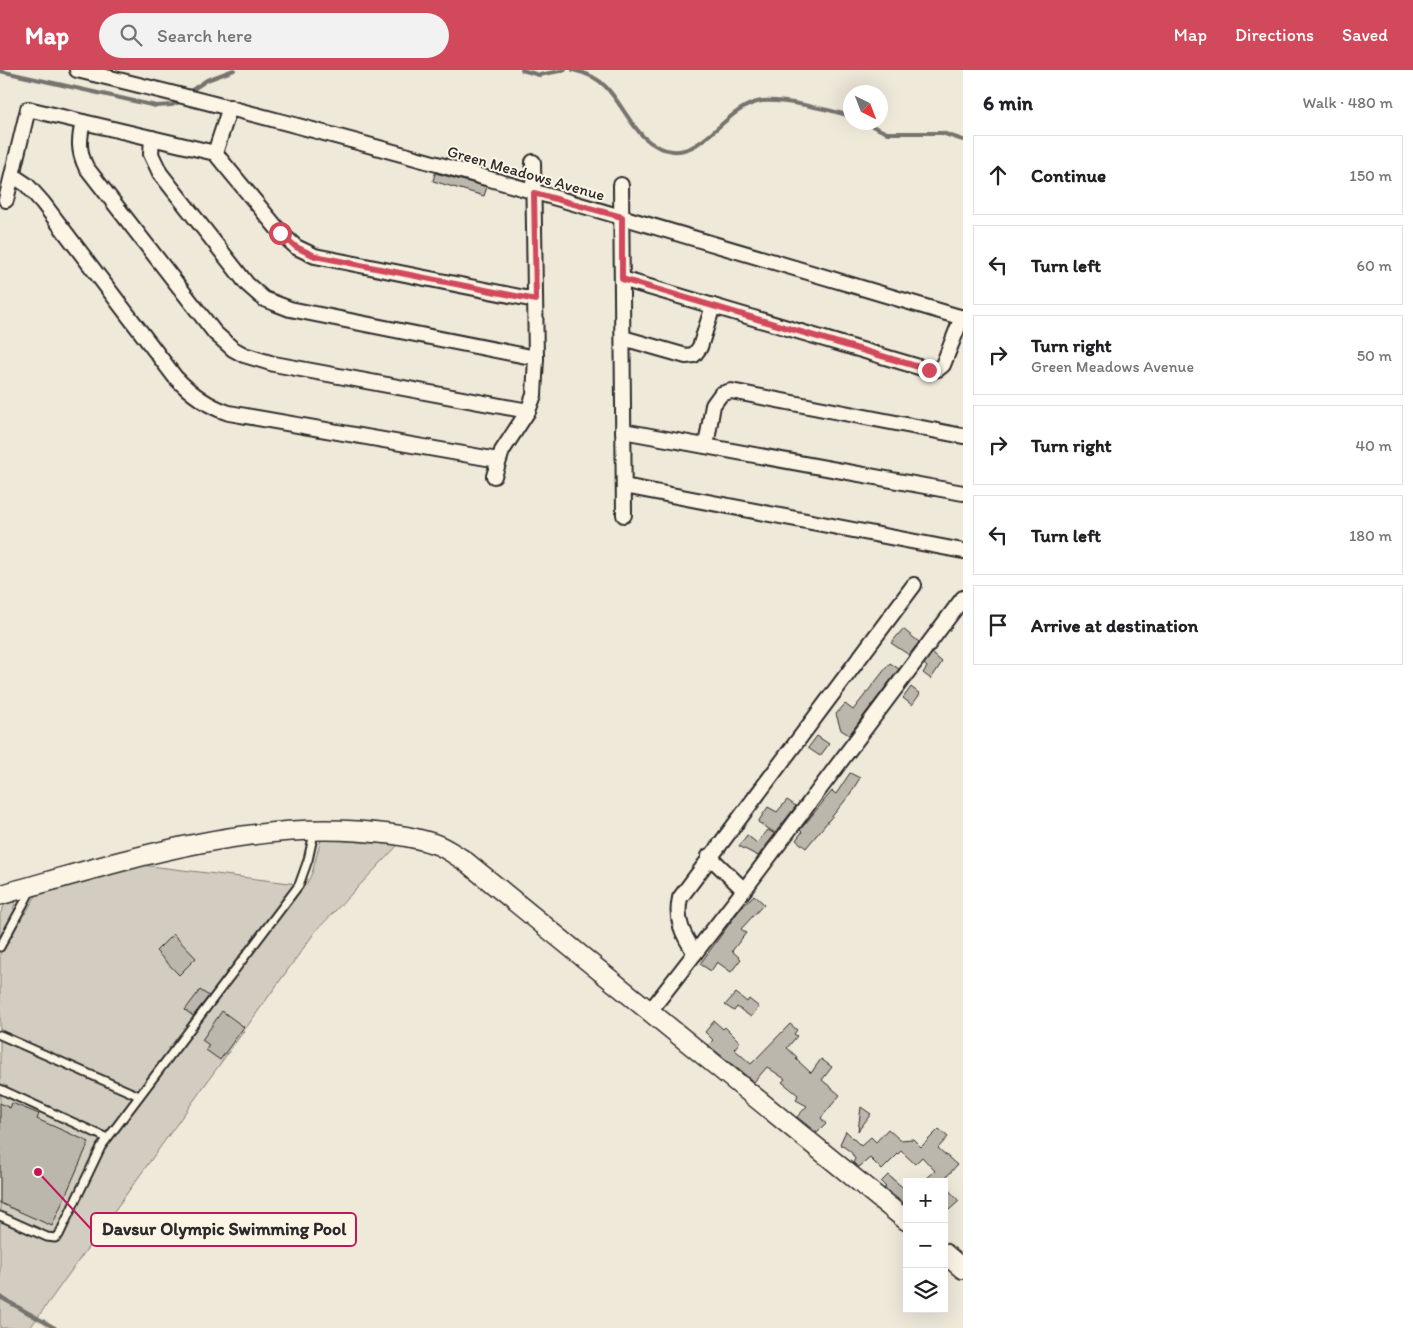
<!DOCTYPE html>
<html lang="en">
<head>
<meta charset="utf-8">
<style>
	body { margin:0; font-family:Itim,sans-serif; background:#f2f2f2; color:#202124 }
	.controls { position:absolute; right:15px; bottom:15px; display:grid; overflow:hidden; border-radius:0px; box-shadow:0 5px 20px #0002 }
	.controls button { width:45px; height:45px; display:grid; place-items:center; padding:0; border:0; border-bottom:1px solid #e0e0e0; background:#fff; color:#202124; font:25px sans-serif }
	.compass { position:absolute; left:843px; top:15px; width:45px; height:45px; border-radius:50%; background:#fff; box-shadow:0 5px 20px #0002; rotate:138deg }
	.stop { position:absolute; width:15px; height:15px; margin:-11px; border:4px solid #d1495b; border-radius:50%; background:#fff }
	.stop.end { background:#d1495b; border-color:#fff; box-shadow:0 1px 5px #0008 }
	.list { margin:0; padding:0; list-style:none }
	h2 { display:flex; justify-content:space-between; align-items:center; height:65px; margin:0; padding:0 20px; font-size:21px }
	h2 small { font-size:16px; font-weight:400; color:#757577 }
	.list li { display:grid; grid-template-columns:32px 1fr auto; gap:15px; align-items:center; box-sizing:border-box; height:80px; margin:0 10px 10px; padding:0 10px; border:1px solid #e0e0e0; border-radius:0px }
	.list b { display:block; font-size:19px; white-space:nowrap }
	.list p { margin:0; font-size:16px; white-space:nowrap; color:#757577 }
	.list em { font-size:16px; font-style:normal; color:#757577 }
	.icon { flex:none; width:28px; height:28px; fill:none; stroke:currentColor; stroke-width:2; stroke-linecap:round; stroke-linejoin:round }
	.map { position:relative; flex:none; width:963px; height:1258px; overflow:hidden }
	header { display:flex; align-items:center; gap:30px; box-sizing:border-box; height:70px; padding:0 25px; background:#d1495b; color:#fff }
	header strong { font-size:24px }
	nav { display:flex; gap:28px; margin-inline-start:auto; font-size:18px }
	.search { width:350px; height:45px; background:#f2f2f2; display:flex; align-items:center; gap:12px; box-sizing:border-box; padding:0 18px; border-radius:28px; color:#757577; font-size:19px }
	main { display:flex }
	aside { flex:1; background:#fff }
	.map>svg:first-child { display:block }
	.green { fill:#d2cdc0; stroke:#7e7c76 }
	.lines { fill:none; stroke-linecap:round; stroke-linejoin:round }
	.stream { stroke:#75736d; stroke-width:4 }
	.building { fill:#bcb7ac; stroke:#2b2b2b }
	.lane-casing { stroke:#2b2b2b; stroke-width:11 }
	.street-casing { stroke:#2b2b2b; stroke-width:18 }
	.secondary-casing { stroke:#2b2b2b; stroke-width:22 }
	.lane { stroke:#fcf5e5; stroke-width:7 }
	.street { stroke:#fcf5e5; stroke-width:14 }
	.secondary { stroke:#fcf5e5; stroke-width:19 }
	.route { stroke:#d1495b; stroke-width:6 }
	.labels { text-anchor:middle; dominant-baseline:central; stroke-width:4; stroke-linejoin:round; paint-order:stroke }
	.street-label { font-size:16px; fill:#2b2b2b; stroke:#fcf5e5 }
	.leader { fill:none; stroke:#c2185b; stroke-width:2 }
	.callout-dot { fill:#c2185b; stroke:#fcf5e5; stroke-width:2 }
	.callout { fill:#fcf5e5; stroke:#c2185b; stroke-width:2 }
	.callout-label { font-size:18px; text-anchor:middle; font-weight:bold; fill:#2b2b2b }
</style>
</head>
<body>
<header>
<strong>Map</strong>
<div class="search"><svg class="icon" aria-label="search" viewBox="0 0 24 24"><circle cx="10" cy="10" r="6"/><path d="M15 15l6 6"/></svg>Search here</div>
<nav><a>Map</a><a>Directions</a><a>Saved</a></nav>
</header>
<main>
<div class="map">
<svg width="963" height="1258" viewBox="0 0 963 1258">
	<rect width="100%" height="100%" fill="#efe9da"/>
	<filter id="ink" filterUnits="userSpaceOnUse"><feTurbulence type="fractalNoise" baseFrequency=".02" numOctaves="2"/><feDisplacementMap in="SourceGraphic" scale="10" xChannelSelector="R" yChannelSelector="G"/><feConvolveMatrix kernelMatrix="1 2 1 2 8 2 1 2 1" color-interpolation-filters="sRGB"/></filter>
	<g filter="url(#ink)">
		<path class="green" d="M 321,769 L 398,775 L 315,862 L 30,1258 L 0,1258 L 0,844 L 6,832 L 18,828 L 13,838 L 25,844 L 37,824 L 142,795 L 306,815 L 312,803 Z"/>
		<g class="lines">
			<g class="stream">
				<path d="M 522,0 L 539,5 L 565,0"/>
				<path d="M 573,0 C 586,3 597,7 606,17 C 627,39 638,78 673,81 C 704,84 725,40 757,32 C 777,27 830,40 851,46"/>
				<path d="M 0,1 L 156,36 L 172,35 L 179,32"/>
				<path d="M 192,20 L 207,10 L 234,0"/>
				<path d="M 863,52 L 887,63 L 942,63 L 963,70"/>
				<path d="M 0,1227 L 55,1258"/>
			</g>
		</g>
		<g class="building">
			<path d="M 435,103 L 487,117 L 484,126 L 433,111 Z"/>
			<path d="M 903,559 L 919,572 L 909,585 L 891,573 Z"/>
			<path d="M 932,583 L 942,592 L 931,609 L 923,603 L 927,597 L 924,594 Z"/>
			<path d="M 890,593 L 899,599 L 849,665 L 841,660 L 836,644 L 845,634 L 853,640 Z"/>
			<path d="M 911,617 L 920,624 L 912,635 L 903,628 Z"/>
			<path d="M 817,666 L 829,674 L 820,686 L 808,678 Z"/>
			<path d="M 850,703 L 860,708 L 848,727 L 806,778 L 796,770 L 802,762 L 800,760 L 832,721 L 836,724 Z"/>
			<path d="M 787,730 L 796,736 L 775,763 L 758,752 L 768,737 L 777,742 Z"/>
			<path d="M 768,760 L 775,764 L 758,786 L 739,776 L 747,765 L 757,773 Z"/>
			<path d="M 754,825 L 764,834 L 741,859 L 746,863 L 732,881 L 741,889 L 731,902 L 717,892 L 711,901 L 700,894 L 738,842 Z"/>
			<path d="M 173,864 L 196,888 L 179,905 L 156,881 Z"/>
			<path d="M 200,920 L 209,926 L 193,946 L 185,940 Z"/>
			<path d="M 736,923 L 747,932 L 749,929 L 759,937 L 751,947 L 737,937 L 734,941 L 725,935 Z"/>
			<path d="M 222,941 L 244,957 L 220,990 L 206,980 L 209,975 L 202,970 Z"/>
			<path d="M 714,951 L 723,959 L 725,957 L 740,972 L 734,979 L 751,994 L 790,954 L 797,960 L 794,964 L 797,966 L 787,978 L 797,987 L 796,989 L 811,1003 L 821,989 L 832,997 L 822,1010 L 840,1025 L 821,1048 L 826,1054 L 817,1063 L 797,1047 L 807,1036 L 796,1030 L 798,1025 L 782,1012 L 785,1009 L 767,997 L 754,1012 L 708,975 L 713,970 L 705,962 Z"/>
			<path d="M 0,1033 L 10,1038 L 12,1033 L 39,1044 L 37,1049 L 89,1072 L 52,1156 L 0,1133 Z"/>
			<path d="M 861,1037 L 871,1044 L 858,1061 Z"/>
			<path d="M 888,1059 L 900,1070 L 913,1069 L 921,1077 L 939,1059 L 948,1067 L 938,1078 L 957,1095 L 942,1112 L 933,1112 L 927,1108 L 935,1101 L 922,1087 L 915,1094 L 901,1081 L 882,1100 L 870,1088 L 859,1097 L 853,1093 L 855,1089 L 851,1082 L 840,1074 L 846,1061 L 861,1076 L 871,1067 L 876,1072 Z"/>
			<path d="M 888,1105 L 907,1121 L 907,1136 L 884,1118 L 886,1117 L 881,1112 Z"/>
			<path d="M 944,1115 L 959,1131 L 949,1140 L 944,1135 Z"/>
		</g>
		<g class="lines">
			<defs>
				<g id="lane">
					<path d="M 0,877 L 31,820"/>
					<path d="M 0,965 L 139,1026"/>
					<path d="M 0,1019 L 107,1068"/>
					<path d="M 0,1146 L 47,1167 L 55,1168 L 59,1165 L 101,1077 L 299,815 L 308,790 L 314,763"/>
				</g>
				<g id="street">
					<path d="M 77,0 C 375,71 669,161 963,248"/>
					<path d="M 83,52 C 79,69 78,81 86,97 L 215,263 L 233,279 L 244,285 L 274,294 L 528,341"/>
					<path d="M 152,68 L 151,84 L 160,103 L 247,214 L 264,229 L 290,239 L 536,288"/>
					<path d="M 215,83 L 230,37"/>
					<path d="M 12,105 L 27,115 L 43,133 L 175,307 C 191,324 207,336 229,343 L 498,390"/>
					<path d="M 621,115 L 624,445"/>
					<path d="M 6,130 L 28,39 L 215,83 L 281,163 L 296,177 L 315,186 L 535,230"/>
					<path d="M 622,209 L 929,300 L 938,299 L 943,295 L 962,247"/>
					<path d="M 623,268 L 686,286 L 694,285 L 700,277 L 713,236"/>
					<path d="M 623,361 L 963,423"/>
					<path d="M 706,376 L 713,335 L 721,324 L 731,321 L 963,366"/>
					<path d="M 494,406 L 502,381 L 528,341 L 534,325 L 536,288 L 533,92"/>
					<path d="M 624,416 L 963,481"/>
					<path d="M 709,786 L 744,820"/>
					<path d="M 695,883 C 683,865 675,850 680,828 L 914,515"/>
					<path d="M 650,941 L 744,820 L 963,528"/>
				</g>
				<g id="secondary">
					<path d="M 0,825 C 116,793 235,753 357,761 C 384,763 409,765 435,774 C 445,777 455,785 465,791 L 907,1151"/>
					<path d="M 944,1183 L 963,1199"/>
				</g>
			</defs>
			<use href="#lane" class="lane-casing"/>
			<use href="#street" class="street-casing"/>
			<use href="#secondary" class="secondary-casing"/>
			<use href="#lane" class="lane"/>
			<use href="#street" class="street"/>
			<use href="#secondary" class="secondary"/>
		</g>
	</g>
	<g class="lines" filter="url(#ink)">
		<path class="route" d="M 280,163 L 296,177 L 315,186 L 536,230 L 534,123 L 622,147 L 622,209 L 929,300"/>
	</g>
	<g class="labels">
		<g class="street-label">
			<text transform="translate(526 103) rotate(16)">Green Meadows Avenue</text>
		</g>
	</g>
	<path class="leader" d="M38 1102L91 1159"/>
	<circle class="callout-dot" cx="38" cy="1102" r="5"/>
	<rect class="callout" x="91" y="1143" width="265" height="33" rx="5"/>
	<g class="callout-label">
		<text x="224" y="1165">Davsur Olympic Swimming Pool</text>
	</g>
</svg>
<div class="controls">
<button>+</button>
<button>−</button>
<button><svg class="icon" aria-label="layers" viewBox="0 0 24 24"><path d="M12 4l9 5-9 5-9-5zM3 14l9 5 9-5"/></svg></button>
</div>
<svg class="compass" viewBox="-18 -18 36 36"><path d="M0-13l5 13h-10z" fill="#e53935"/><path d="M0 13l5-13h-10z" fill="#757577"/></svg>
<div class="stop" style="left:280px;top:163px"></div>
<div class="stop end" style="left:929px;top:300px"></div>
</div>
<aside>
<h2>6 min<small>Walk · 480 m</small></h2>
<ul class="list">
<li><svg class="icon" aria-label="ahead" viewBox="0 0 24 24"><path d="M12 20V5M6 11l6-6 6 6"/></svg><div><b>Continue</b></div><em>150 m</em></li>
<li><svg class="icon" aria-label="left" viewBox="0 0 24 24"><path d="M17 20v-9H6M10 6l-5 5 5 5"/></svg><div><b>Turn left</b></div><em>60 m</em></li>
<li><svg class="icon" aria-label="right" viewBox="0 0 24 24"><path d="M7 20v-9h11M14 6l5 5-5 5"/></svg><div><b>Turn right</b><p>Green Meadows Avenue</p></div><em>50 m</em></li>
<li><svg class="icon" aria-label="right" viewBox="0 0 24 24"><path d="M7 20v-9h11M14 6l5 5-5 5"/></svg><div><b>Turn right</b></div><em>40 m</em></li>
<li><svg class="icon" aria-label="left" viewBox="0 0 24 24"><path d="M17 20v-9H6M10 6l-5 5 5 5"/></svg><div><b>Turn left</b></div><em>180 m</em></li>
<li><svg class="icon" aria-label="arrive" viewBox="0 0 24 24"><path d="M6 21V4h12l-3 4 3 4H6"/></svg><div><b>Arrive at destination</b></div></li>
</ul>
</aside>
</main>
</body>
</html>
